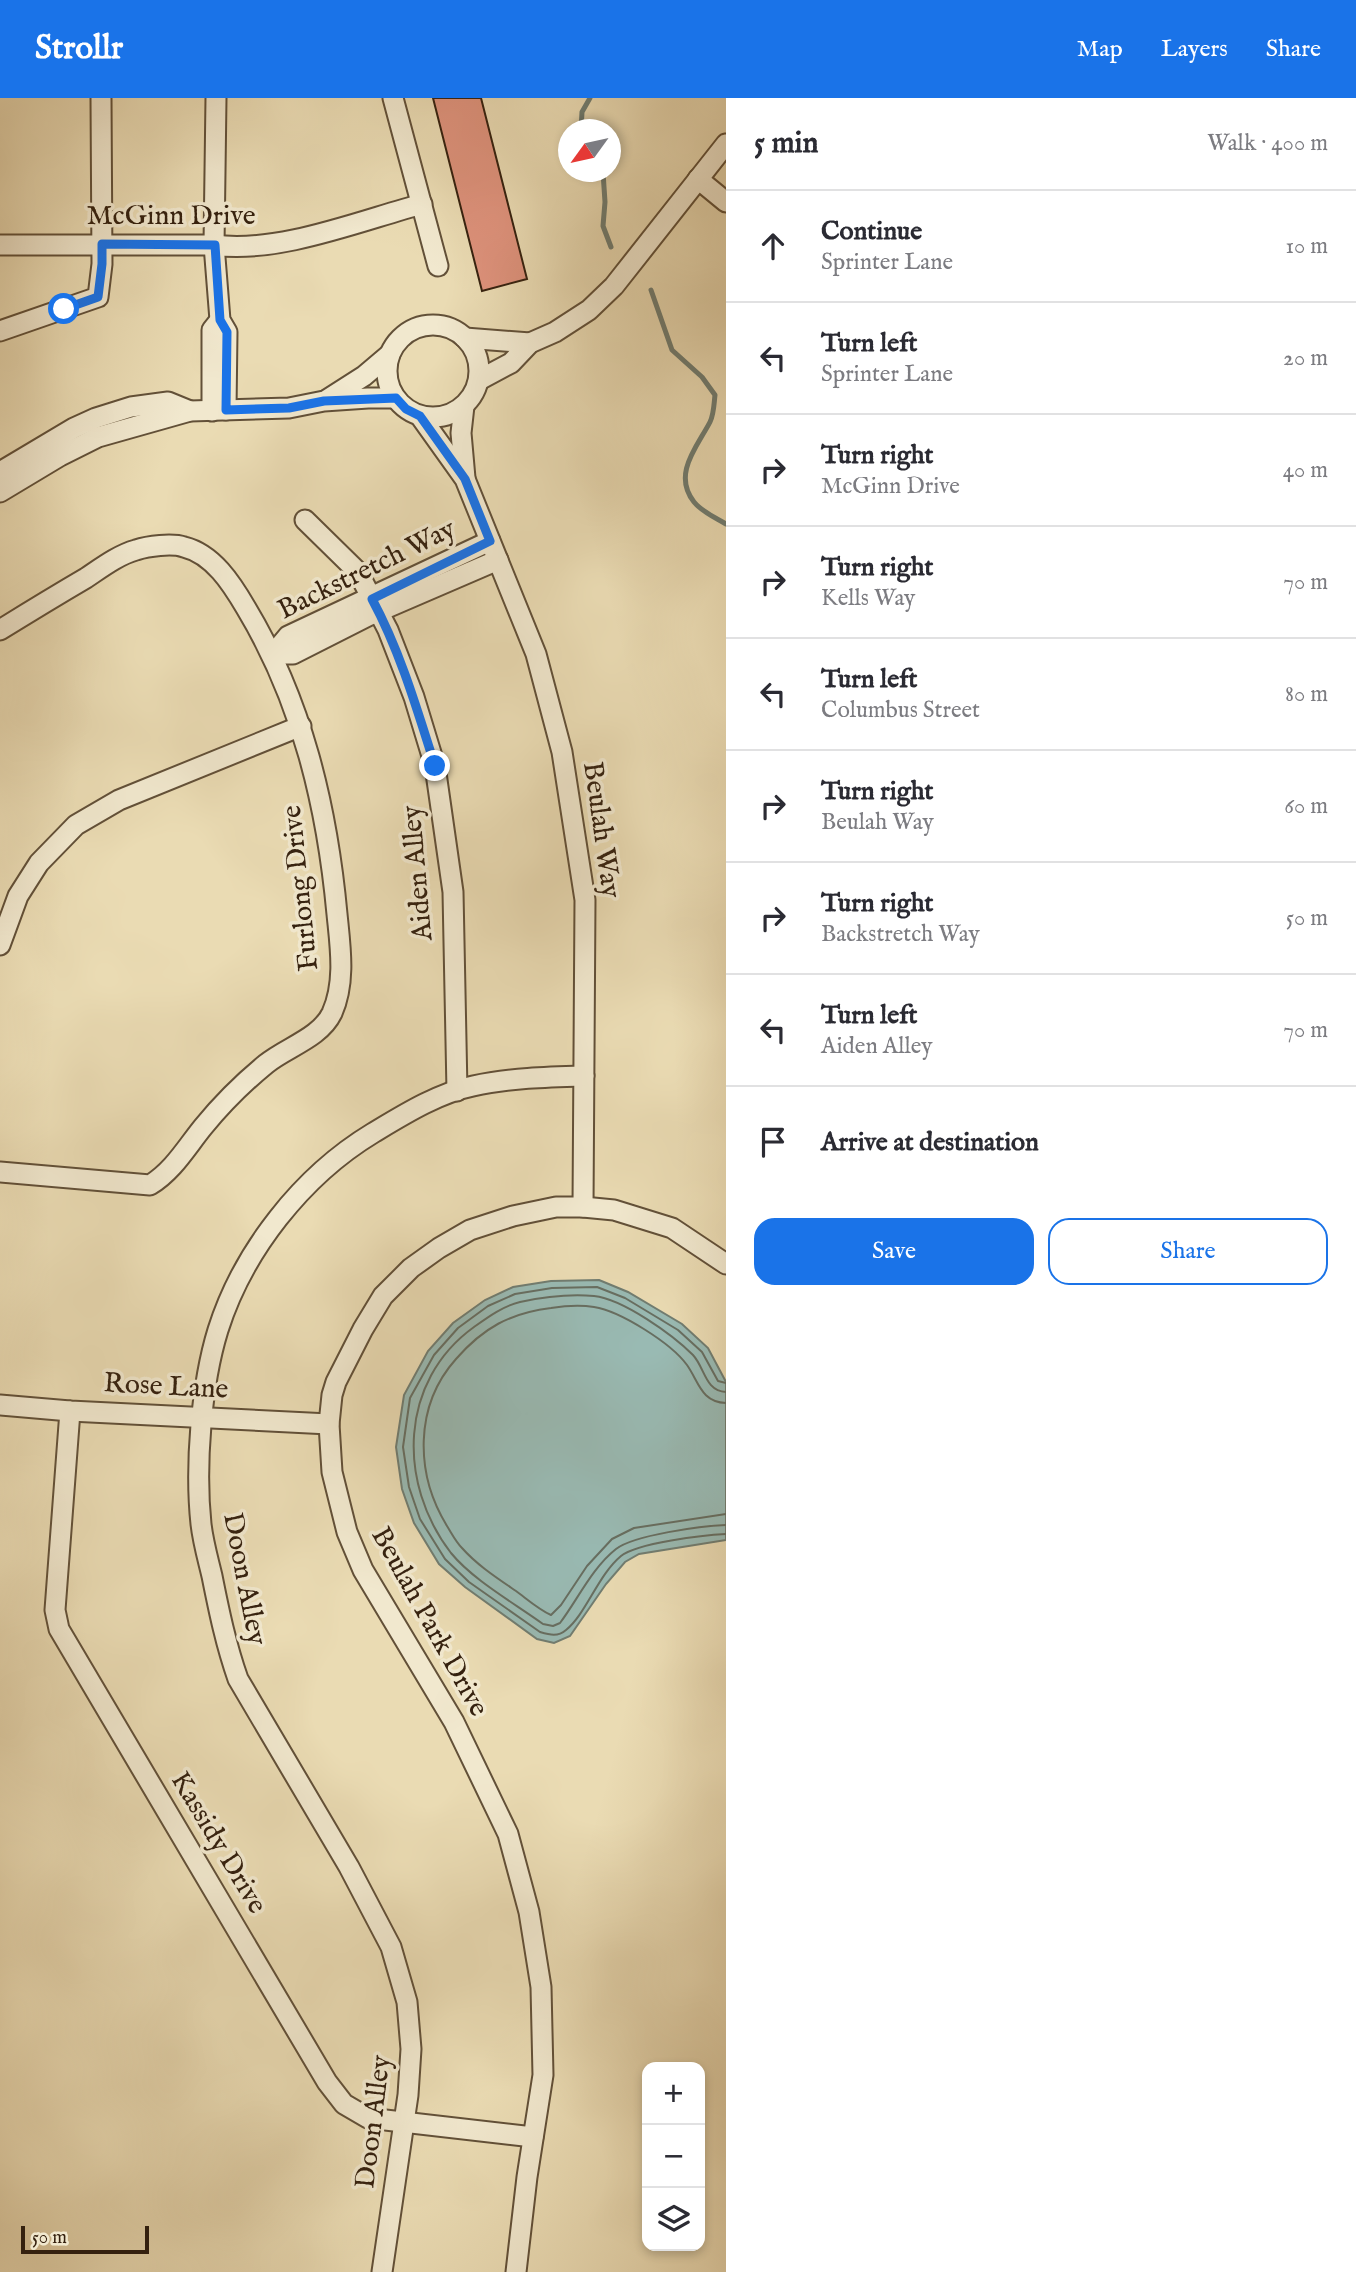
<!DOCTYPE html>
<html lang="en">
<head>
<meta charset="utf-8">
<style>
	body { margin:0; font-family:"IM FELL English",serif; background:#f2f2f3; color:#2b2b33 }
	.controls { position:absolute; right:21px; bottom:21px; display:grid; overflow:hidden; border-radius:14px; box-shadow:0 4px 10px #0003 }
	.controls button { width:63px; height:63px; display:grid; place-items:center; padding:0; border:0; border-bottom:2px solid #e1e1e2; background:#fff; color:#2b2b33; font:35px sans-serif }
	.compass { position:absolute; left:558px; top:21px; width:63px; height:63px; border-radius:50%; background:#fff; box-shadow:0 4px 10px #0003; rotate:237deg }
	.scale { position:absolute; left:21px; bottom:18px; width:128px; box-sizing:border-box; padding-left:7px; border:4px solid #35210f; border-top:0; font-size:19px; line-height:24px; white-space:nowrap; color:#35210f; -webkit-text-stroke:5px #f1e8ce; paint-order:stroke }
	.stop { position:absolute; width:21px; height:21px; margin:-16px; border:5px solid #1a73e8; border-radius:50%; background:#fff }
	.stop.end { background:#1a73e8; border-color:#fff; box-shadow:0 2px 7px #0008 }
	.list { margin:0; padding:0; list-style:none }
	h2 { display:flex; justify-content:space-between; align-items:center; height:91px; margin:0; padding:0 28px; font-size:30px }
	h2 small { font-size:23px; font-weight:400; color:#7c7c81 }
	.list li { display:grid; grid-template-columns:46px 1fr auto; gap:21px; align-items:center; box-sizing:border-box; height:112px; padding:0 28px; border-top:2px solid #e1e1e2 }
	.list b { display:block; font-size:26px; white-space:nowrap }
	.list p { margin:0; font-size:23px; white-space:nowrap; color:#7c7c81 }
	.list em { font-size:23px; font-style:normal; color:#7c7c81 }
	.actions { display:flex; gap:14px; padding:21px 28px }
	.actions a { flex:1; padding:16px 0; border:2px solid #1a73e8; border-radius:21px; text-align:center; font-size:24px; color:#1a73e8 }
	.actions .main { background:#1a73e8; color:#fff }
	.icon { flex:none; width:38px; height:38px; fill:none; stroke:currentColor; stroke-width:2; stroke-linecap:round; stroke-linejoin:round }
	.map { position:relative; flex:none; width:726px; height:2174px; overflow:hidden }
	header { display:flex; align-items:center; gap:42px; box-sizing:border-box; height:98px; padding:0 35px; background:#1a73e8; color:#fff }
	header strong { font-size:33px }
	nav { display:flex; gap:38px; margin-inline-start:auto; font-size:24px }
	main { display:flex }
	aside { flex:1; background:#fff }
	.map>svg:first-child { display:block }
	.water { fill:#99bab3; stroke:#717d71; stroke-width:2 }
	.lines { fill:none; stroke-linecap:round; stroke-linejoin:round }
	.shore { stroke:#676e61; stroke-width:2 }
	.stream { stroke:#717d71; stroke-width:5 }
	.building { fill:#de927c; stroke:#35210f; stroke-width:2 }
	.minor-casing { stroke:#625038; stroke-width:23 }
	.minor { stroke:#f1e8ce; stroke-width:19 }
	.route { stroke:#1a73e8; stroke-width:9 }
	.labels { text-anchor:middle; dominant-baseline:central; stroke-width:7; stroke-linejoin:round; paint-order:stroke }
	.street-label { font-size:28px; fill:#35210f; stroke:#f1e8ce }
</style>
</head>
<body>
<header>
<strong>Strollr</strong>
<nav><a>Map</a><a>Layers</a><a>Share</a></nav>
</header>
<main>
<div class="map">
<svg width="726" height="2174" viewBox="0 0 726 2174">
	<rect width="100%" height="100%" fill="#eadbb3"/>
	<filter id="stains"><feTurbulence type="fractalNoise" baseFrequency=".00286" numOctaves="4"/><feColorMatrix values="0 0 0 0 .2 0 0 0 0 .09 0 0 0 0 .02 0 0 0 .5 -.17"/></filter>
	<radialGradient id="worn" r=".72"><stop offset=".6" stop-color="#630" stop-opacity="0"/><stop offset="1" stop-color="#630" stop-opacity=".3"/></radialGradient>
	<path class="water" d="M 599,1182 L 628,1194 L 682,1226 L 708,1250 L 726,1284 L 726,1442 L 639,1456 L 625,1464 L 606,1486 L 570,1538 L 554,1545 L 537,1541 L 465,1489 L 439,1466 L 414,1425 L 402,1391 L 396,1349 L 404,1297 L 428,1253 L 453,1225 L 485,1202 L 513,1189 L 551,1183 Z"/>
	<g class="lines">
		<g class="shore">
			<path d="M 726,1285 L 718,1283 L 702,1254 L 678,1232 L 625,1200 L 597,1189 L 552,1190 L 515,1196 L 488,1208 L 458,1230 L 434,1257 L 410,1300 L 403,1349 L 409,1389 L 420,1421 L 445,1461 L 469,1484 L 540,1534 C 550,1537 558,1539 566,1532 C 586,1516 598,1477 621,1458 C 637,1445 704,1437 726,1436"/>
			<path d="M 726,1294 C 705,1293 705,1270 693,1257 C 673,1237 623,1201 594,1198 C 570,1196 543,1199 520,1204 C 503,1208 488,1219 474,1229 C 399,1283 397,1385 451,1455 C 473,1482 514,1505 543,1526 L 553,1528 L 560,1525 C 578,1501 592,1470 616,1451 C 634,1437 701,1428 726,1427"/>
			<path d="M 726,1305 C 701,1304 699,1284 687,1267 C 671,1245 620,1213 594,1209 C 581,1207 564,1208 551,1210 C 510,1215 483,1230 456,1261 C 414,1308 415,1376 447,1428 C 452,1436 456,1444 462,1450 C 477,1467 497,1480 516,1493 C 527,1501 538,1511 551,1517 L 561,1507 L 587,1468 L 612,1441 L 634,1430 L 726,1416"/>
		</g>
		<g class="stream">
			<path d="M 581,32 L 582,14 L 590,0"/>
			<path d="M 603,74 L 605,104 L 603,128 L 611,149"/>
			<path d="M 651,192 L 672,252 L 702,279 L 715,297 C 714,305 714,316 710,324 C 697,349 672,376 694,404 C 702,414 716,420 726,426"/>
		</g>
	</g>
	<path class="building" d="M 433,0 L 481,0 L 527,181 L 482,193 Z"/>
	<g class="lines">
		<defs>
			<g id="minor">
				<path d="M 216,0 L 214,147 L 220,222 L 227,234 L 226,312"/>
				<path d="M 393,0 L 438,168"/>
				<path d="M 698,81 L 726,104"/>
				<path d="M 0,147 L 214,147 C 278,156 359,123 422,106"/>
				<circle cx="433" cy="273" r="46"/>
				<path d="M 0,233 L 98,199 L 102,166 L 101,0"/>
				<path d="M 465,240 L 530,245"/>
				<path d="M 479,282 L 511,265 L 530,245 L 555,234 L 589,212 L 614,188 L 726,46"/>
				<path d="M 328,301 L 364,278 L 390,256"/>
				<path d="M 464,308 L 461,335 L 465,380"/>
				<path d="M 212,313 L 212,232 L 220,222"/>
				<path d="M 420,318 L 465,381 L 536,556 L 562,654 L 585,802 L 583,1109"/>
				<path d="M 0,374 L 74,330 L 96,320 L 131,309 L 168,304 L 190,313"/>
				<path d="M 0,394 L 60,358 L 98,339 L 190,313 L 289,310 L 324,303 L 368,300 L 395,300"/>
				<path d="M 305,422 L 358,474 L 388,532 L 414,599 L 435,668 L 453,794 L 457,993"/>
				<path d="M 0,532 C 29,514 57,497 86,480 C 101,470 118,457 136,452 C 148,448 172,445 184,449 C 213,456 232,486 246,510 C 302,603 327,708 337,816 C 340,847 346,884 332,915 C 320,940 287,949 266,966 C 244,984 221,1007 203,1029 C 186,1050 173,1073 150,1087 L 0,1074"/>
				<path d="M 273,556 L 288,538 L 490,443"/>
				<path d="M 273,556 L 293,556 L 368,518 L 498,462"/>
				<path d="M 0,847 L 18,798 L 39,765 L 76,727 L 119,702 L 301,628"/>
				<path d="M 0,1307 L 70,1313 L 329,1326"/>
				<path d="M 70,1313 L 55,1512 L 59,1531 L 327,1984 L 344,2006 L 368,2020 L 533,2039"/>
				<path d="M 382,2174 L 408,1997 L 411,1951 L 407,1904 L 391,1849 L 349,1769 L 238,1581 C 226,1547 219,1513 212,1478 C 208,1461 203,1444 201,1426 C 195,1369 201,1287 218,1232 C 243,1153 302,1078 373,1035 C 403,1017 438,995 473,988 C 509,980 547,979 584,978"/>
				<path d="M 516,2174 L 527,2079 L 543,1977 L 541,1889 L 529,1814 L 508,1736 L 454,1624 L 363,1472 L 347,1434 L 332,1374 L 329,1326 L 332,1297 L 336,1284 L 363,1231 L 383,1198 L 411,1170 L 439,1150 L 470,1132 L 513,1118 L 556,1109 L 583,1109 L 614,1112 L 672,1130 L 726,1166"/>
			</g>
		</defs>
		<use href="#minor" class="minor-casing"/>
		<use href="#minor" class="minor"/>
	</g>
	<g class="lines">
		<path class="route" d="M 64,211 L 98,199 L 102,166 L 102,146 L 215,147 L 220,222 L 227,234 L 226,312 L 289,310 L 324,303 L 396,300 L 406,311 L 420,318 L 465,381 L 490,443 L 372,501 C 400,553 417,611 435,668"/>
	</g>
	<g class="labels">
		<g class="street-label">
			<text x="171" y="118">McGinn Drive</text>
			<text transform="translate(367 472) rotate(-26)">Backstretch Way</text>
			<text transform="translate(601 732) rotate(82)">Beulah Way</text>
			<text transform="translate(418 775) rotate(-95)">Aiden Alley</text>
			<text transform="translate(301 790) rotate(-96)">Furlong Drive</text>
			<text transform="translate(166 1289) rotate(3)">Rose Lane</text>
			<text transform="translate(244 1481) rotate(79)">Doon Alley</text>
			<text transform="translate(429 1524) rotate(61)">Beulah Park Drive</text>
			<text transform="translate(218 1745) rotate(59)">Kassidy Drive</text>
			<text transform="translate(374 2024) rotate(-83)">Doon Alley</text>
		</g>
	</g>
	<rect width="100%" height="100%" filter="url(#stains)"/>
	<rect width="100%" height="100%" fill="url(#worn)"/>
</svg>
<div class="controls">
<button>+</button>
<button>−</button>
<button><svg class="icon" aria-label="layers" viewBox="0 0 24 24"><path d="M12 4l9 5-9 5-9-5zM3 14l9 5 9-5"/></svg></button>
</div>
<svg class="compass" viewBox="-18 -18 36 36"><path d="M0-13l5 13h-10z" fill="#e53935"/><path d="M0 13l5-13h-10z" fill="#7c7c81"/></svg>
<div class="scale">50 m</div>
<div class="stop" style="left:64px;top:211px"></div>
<div class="stop end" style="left:435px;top:668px"></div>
</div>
<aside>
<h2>5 min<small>Walk · 400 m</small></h2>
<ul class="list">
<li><svg class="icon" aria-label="ahead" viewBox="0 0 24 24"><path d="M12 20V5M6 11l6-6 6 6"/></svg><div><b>Continue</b><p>Sprinter Lane</p></div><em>10 m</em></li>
<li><svg class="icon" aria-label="left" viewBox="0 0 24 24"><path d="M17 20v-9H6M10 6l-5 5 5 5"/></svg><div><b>Turn left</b><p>Sprinter Lane</p></div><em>20 m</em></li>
<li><svg class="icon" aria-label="right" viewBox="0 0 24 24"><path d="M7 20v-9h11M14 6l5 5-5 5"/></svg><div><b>Turn right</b><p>McGinn Drive</p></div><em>40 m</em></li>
<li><svg class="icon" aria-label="right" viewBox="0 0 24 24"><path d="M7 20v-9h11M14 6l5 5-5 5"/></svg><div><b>Turn right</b><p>Kells Way</p></div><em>70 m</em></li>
<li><svg class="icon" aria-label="left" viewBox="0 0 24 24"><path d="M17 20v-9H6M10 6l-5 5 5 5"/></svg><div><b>Turn left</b><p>Columbus Street</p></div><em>80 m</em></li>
<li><svg class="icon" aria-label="right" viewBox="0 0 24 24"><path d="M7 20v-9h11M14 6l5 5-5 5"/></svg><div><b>Turn right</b><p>Beulah Way</p></div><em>60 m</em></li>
<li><svg class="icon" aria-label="right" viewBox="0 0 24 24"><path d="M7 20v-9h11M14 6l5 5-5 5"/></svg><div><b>Turn right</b><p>Backstretch Way</p></div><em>50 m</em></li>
<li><svg class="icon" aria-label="left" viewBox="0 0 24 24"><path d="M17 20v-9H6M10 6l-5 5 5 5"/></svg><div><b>Turn left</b><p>Aiden Alley</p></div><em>70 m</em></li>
<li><svg class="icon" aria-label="arrive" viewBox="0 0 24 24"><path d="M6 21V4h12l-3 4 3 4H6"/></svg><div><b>Arrive at destination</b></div></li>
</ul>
<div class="actions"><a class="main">Save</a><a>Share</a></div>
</aside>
</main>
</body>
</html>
